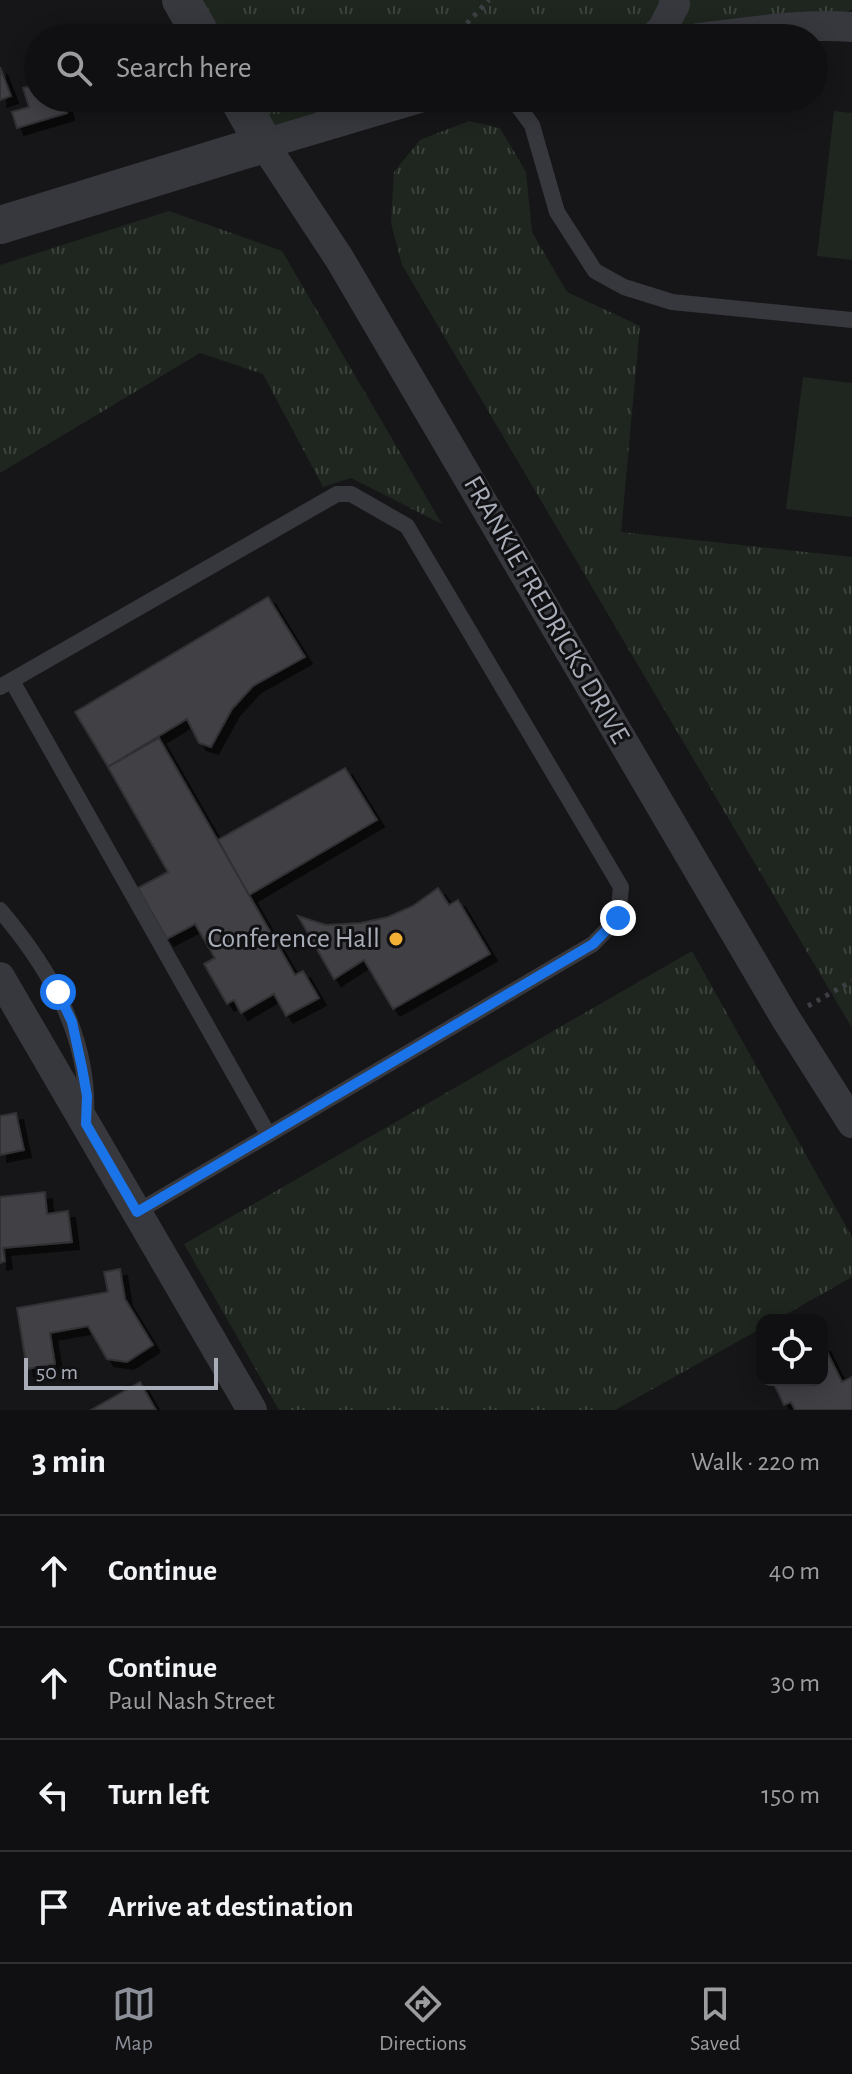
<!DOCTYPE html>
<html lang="en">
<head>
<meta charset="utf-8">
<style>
	body { margin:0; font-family:"Alegreya Sans",sans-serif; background:#19191b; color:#f1f3f6 }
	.controls { position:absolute; right:24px; bottom:24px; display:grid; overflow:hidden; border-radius:16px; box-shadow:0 4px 20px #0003 }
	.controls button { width:72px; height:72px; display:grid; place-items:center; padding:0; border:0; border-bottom:2px solid #303032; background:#101012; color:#f1f3f6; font:40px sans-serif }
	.scale { position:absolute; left:24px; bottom:20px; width:194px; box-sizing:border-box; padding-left:8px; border:4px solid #a8adb8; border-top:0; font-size:22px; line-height:28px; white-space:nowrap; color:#a8adb8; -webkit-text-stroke:6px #111113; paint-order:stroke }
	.stop { position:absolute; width:24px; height:24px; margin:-18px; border:6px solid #1a73e8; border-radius:50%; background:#fff }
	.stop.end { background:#1a73e8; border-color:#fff; box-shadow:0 2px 8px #0008 }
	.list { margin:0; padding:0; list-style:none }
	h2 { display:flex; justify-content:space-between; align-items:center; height:104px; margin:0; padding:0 32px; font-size:34px }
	h2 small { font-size:26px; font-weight:400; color:#9c9d9f }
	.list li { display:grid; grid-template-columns:52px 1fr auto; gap:24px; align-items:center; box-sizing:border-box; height:112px; padding:0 32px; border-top:2px solid #303032 }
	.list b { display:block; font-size:30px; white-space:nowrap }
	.list p { margin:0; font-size:26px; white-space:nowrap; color:#9c9d9f }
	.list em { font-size:26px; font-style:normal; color:#9c9d9f }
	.icon { flex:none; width:44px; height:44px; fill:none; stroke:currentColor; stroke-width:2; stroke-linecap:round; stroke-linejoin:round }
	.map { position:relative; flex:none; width:852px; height:1410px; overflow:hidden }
	.search { position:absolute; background:#101012; box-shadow:0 4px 20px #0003; left:24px; right:24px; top:24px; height:88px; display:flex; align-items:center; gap:20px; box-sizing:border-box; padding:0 28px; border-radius:44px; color:#9c9d9f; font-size:30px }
	.sheet { height:552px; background:#101012 }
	nav { display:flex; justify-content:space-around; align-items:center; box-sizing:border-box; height:112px; border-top:2px solid #303032; background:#101012; font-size:22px; color:#9c9d9f }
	nav a { display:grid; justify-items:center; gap:4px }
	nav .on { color:#8c9099 }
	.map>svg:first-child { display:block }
	.grass { fill:url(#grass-tufts) }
	.park { fill:#1e261f }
	.building { fill:#404145; stroke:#303034; stroke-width:2; filter:url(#shadow) }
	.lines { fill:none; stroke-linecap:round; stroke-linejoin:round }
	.path { stroke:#3d3f44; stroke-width:5; stroke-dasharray:4 6; stroke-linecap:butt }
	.service { stroke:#37383d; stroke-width:16 }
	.minor { stroke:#37383d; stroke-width:30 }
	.tertiary { stroke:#37383d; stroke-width:38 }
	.route { stroke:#1a73e8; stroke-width:10 }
	.poi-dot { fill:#f2b134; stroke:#111113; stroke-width:3 }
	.labels { text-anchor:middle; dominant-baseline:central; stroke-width:6; stroke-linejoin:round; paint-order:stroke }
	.street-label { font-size:28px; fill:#a8adb8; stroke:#111113 }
	.poi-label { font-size:28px; fill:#a8adb8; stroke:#111113; text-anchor:end }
</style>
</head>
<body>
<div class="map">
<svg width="852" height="1410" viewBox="0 0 852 1410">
	<defs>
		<pattern id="grass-tufts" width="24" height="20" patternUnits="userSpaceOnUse" patternTransform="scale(2)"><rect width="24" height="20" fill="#1e261f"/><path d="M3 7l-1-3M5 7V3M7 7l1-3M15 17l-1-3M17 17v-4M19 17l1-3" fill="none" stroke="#3c433d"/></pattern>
		<filter id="shadow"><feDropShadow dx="7" dy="7" stdDeviation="0" flood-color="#0009"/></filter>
	</defs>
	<rect width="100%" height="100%" fill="#161618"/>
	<g class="grass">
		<path d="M 181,0 L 852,0 L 852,9 L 830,25 L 699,38 L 203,38 Z"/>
		<path d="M 238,98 L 419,98 L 264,144 Z"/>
		<path d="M 469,121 L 500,128 L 526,172 L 532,232 L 567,292 L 640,326 L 621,532 L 852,557 L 852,1028 L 402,265 L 391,223 L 394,172 L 420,140 Z"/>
		<path d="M 169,211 L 282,251 L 442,524 L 351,478 L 323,487 L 263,374 L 200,353 L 0,473 L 0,265 Z"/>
		<path d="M 692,951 L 852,1237 L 852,1277 L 776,1320 L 762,1320 L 762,1328 L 615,1410 L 279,1410 L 184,1244 Z"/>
	</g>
	<g class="park">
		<path d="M 834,111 L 852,113 L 852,260 L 817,256 Z"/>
		<path d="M 803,377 L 852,383 L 852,517 L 786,509 Z"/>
	</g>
	<g class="building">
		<path d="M 0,67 L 11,96 L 0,100 Z"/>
		<path d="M 38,84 L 38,98 L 74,98 L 64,101 L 67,113 L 17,128 L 12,112 L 29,107 L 23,88 Z"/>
		<path d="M 268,597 L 305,657 L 253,686 L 232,709 L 211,747 L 199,743 L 187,719 L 108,767 L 75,712 Z"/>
		<path d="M 159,738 L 295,975 L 303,971 L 319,998 L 286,1016 L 274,994 L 241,1013 L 234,1000 L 227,1004 L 204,964 L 215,958 L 195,924 L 167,939 L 138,888 L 168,872 L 108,767 Z"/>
		<path d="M 345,768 L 377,820 L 249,895 L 218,840 Z"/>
		<path d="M 438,888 L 449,905 L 458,900 L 490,954 L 393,1009 L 364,960 L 334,979 L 298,916 L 326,925 L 361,923 L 388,917 L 413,906 Z"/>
		<path d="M 16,1113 L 24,1150 L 0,1155 L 0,1116 Z"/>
		<path d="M 45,1192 L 47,1214 L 68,1211 L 72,1242 L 3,1248 L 5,1261 L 0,1263 L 0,1197 Z"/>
		<path d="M 120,1269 L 125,1299 L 153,1345 L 127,1362 L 107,1359 L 88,1326 L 50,1333 L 55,1364 L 27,1369 L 17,1308 L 108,1292 L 104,1272 Z"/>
		<path d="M 823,1344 L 842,1382 L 852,1377 L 852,1410 L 795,1410 L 791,1402 L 784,1405 L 772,1380 L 822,1380 Z"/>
		<path d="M 140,1382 L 156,1410 L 91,1410 Z"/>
	</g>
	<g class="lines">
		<g class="path">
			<path d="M 453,38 L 489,0"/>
			<path d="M 808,1006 L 852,981"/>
		</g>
		<g class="service">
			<path d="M 512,98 L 532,125 L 557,212 L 595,271 L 624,287 L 672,302 L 852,320"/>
			<path d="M 12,681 L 268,1134"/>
			<path d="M 0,687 L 337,494 L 351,494 L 407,526 L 621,887 L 618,918 L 593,944 L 137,1212"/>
			<path d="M 0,910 C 50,969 90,1037 86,1117"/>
		</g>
		<g class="minor">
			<path d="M 653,38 L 663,28 L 675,4 L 674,0"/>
			<path d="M 699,38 C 750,32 801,23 852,27"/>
			<path d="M 419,98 L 264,144 L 339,258 L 786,1019 L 852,1123"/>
			<path d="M 0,977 L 252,1410"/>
		</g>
		<g class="tertiary">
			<path d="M 181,0 L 203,38"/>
			<path d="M 0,225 L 264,144 L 238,98"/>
		</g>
	</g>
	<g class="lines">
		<path class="route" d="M 58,992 L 72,1022 L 82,1068 L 87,1096 L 86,1124 L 137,1212 L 593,944 L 618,918"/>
	</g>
	<circle class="poi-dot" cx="396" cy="939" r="8"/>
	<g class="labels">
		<g class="street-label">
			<text transform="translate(546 610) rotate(60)">FRANKIE FREDRICKS DRIVE</text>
		</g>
		<g class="poi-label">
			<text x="380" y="939">Conference Hall</text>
		</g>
	</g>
</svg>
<div class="controls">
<button><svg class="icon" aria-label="locate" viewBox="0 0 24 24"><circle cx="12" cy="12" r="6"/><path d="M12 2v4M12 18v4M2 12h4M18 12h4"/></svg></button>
</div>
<div class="scale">50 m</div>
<div class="stop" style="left:58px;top:992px"></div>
<div class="stop end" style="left:618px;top:918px"></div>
<div class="search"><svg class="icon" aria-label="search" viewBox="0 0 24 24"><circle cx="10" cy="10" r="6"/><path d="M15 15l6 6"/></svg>Search here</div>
</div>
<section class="sheet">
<h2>3 min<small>Walk · 220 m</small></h2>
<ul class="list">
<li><svg class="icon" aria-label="ahead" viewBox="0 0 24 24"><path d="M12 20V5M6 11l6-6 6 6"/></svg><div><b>Continue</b></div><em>40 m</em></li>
<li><svg class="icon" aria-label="ahead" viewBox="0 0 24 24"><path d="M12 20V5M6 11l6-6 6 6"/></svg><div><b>Continue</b><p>Paul Nash Street</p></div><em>30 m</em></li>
<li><svg class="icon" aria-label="left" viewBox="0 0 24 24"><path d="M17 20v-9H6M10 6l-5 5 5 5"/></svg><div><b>Turn left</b></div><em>150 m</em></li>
<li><svg class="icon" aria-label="arrive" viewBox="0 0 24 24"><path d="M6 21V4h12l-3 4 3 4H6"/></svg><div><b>Arrive at destination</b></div></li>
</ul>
</section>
<nav>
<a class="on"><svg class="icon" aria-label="map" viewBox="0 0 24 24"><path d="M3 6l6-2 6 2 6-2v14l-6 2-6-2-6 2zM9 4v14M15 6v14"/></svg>Map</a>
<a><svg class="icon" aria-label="directions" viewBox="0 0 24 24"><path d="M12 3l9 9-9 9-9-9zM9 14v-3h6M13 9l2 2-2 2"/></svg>Directions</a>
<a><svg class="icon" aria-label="saved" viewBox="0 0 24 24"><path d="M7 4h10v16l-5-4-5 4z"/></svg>Saved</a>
</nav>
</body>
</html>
